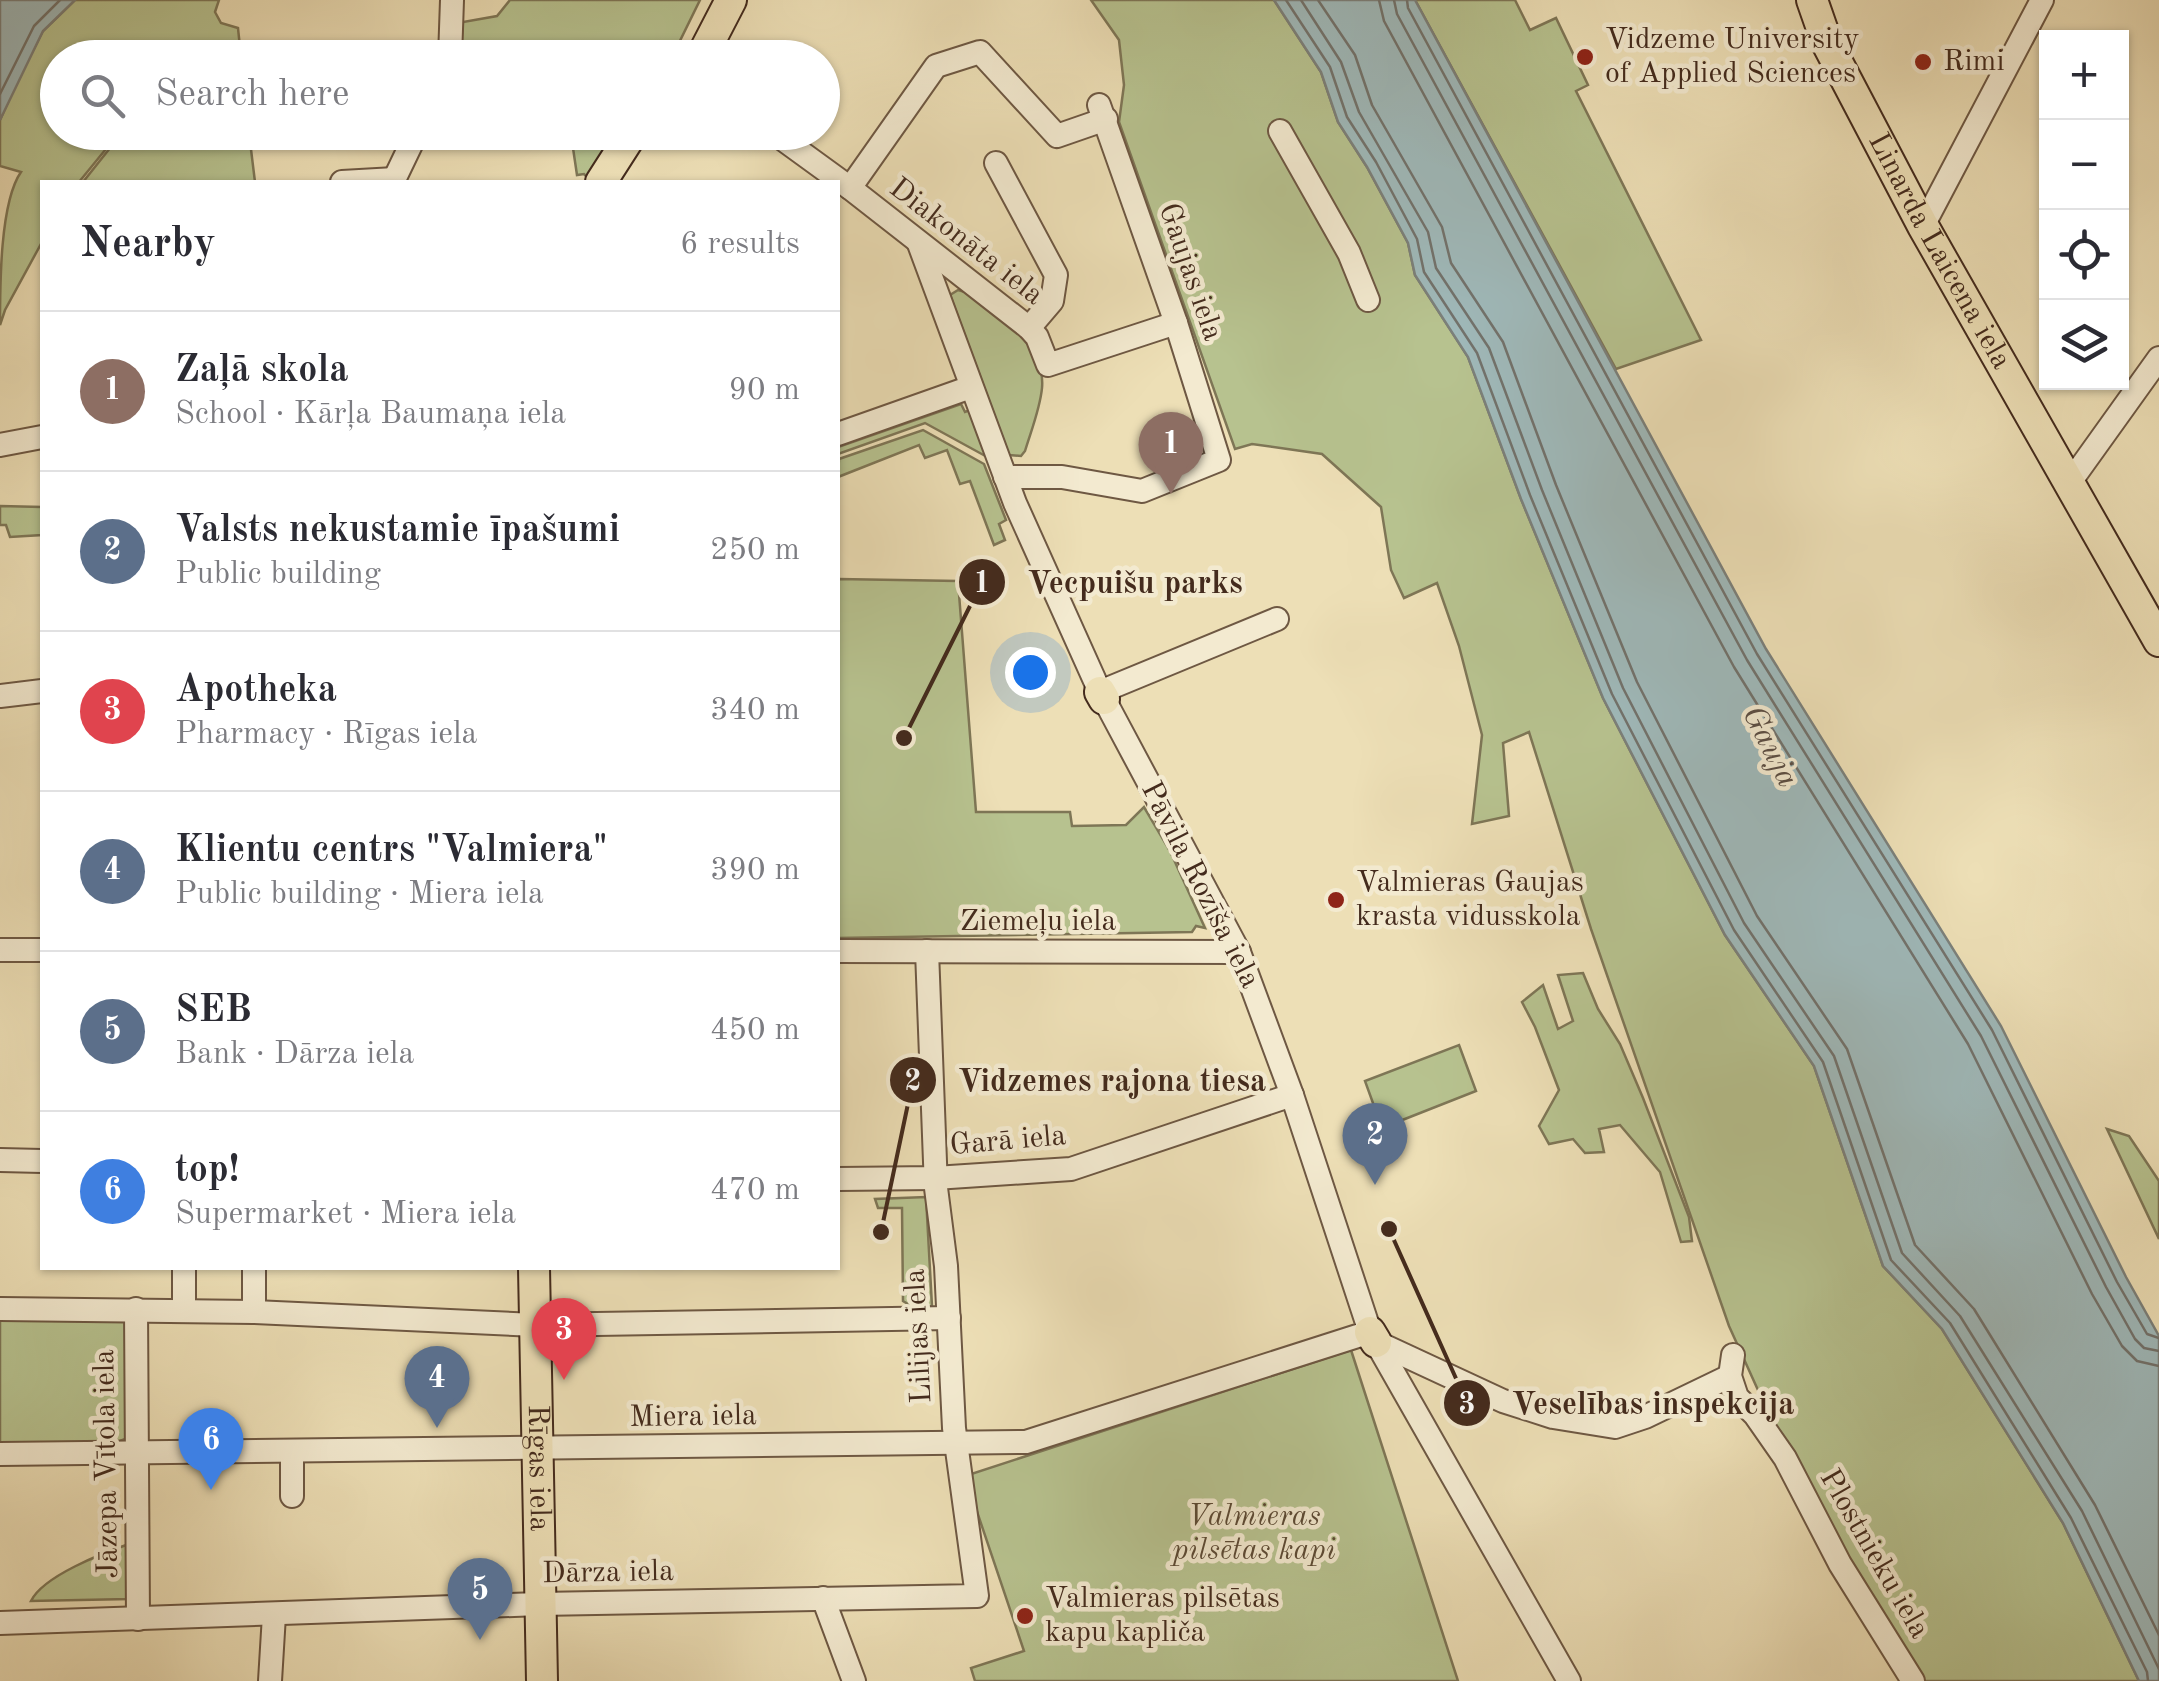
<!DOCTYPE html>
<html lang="en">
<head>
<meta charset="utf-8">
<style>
	body { margin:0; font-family:"Old Standard TT",serif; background:#f7f7f7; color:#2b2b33 }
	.controls { position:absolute; right:30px; top:30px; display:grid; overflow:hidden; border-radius:0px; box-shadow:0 2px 8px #0004 }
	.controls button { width:90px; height:90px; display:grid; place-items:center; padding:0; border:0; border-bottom:2px solid #e1e1e2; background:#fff; color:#2b2b33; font:50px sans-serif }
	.you { position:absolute; left:1030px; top:672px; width:35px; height:35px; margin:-25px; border:8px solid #fff; border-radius:50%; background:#1a73e8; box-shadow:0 0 0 15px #1a73e833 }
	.badge { display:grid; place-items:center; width:65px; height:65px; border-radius:50%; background:#0b8043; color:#fff; font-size:32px; font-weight:700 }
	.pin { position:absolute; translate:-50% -82px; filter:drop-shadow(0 2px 5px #0008) }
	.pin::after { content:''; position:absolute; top:52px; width:35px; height:30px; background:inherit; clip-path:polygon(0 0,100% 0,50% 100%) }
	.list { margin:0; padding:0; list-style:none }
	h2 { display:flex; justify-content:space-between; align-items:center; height:130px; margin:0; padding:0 40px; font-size:42px }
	h2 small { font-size:32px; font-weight:400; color:#7c7c81 }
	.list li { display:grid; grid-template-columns:65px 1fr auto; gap:30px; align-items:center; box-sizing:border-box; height:160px; padding:0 40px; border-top:2px solid #e1e1e2 }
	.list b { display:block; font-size:38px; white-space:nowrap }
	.list p { margin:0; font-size:32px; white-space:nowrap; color:#7c7c81 }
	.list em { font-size:32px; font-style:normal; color:#7c7c81 }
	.icon { flex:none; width:55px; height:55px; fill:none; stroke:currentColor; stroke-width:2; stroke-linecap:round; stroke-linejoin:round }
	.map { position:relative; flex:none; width:2159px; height:1681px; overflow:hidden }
	.search { position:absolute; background:#fff; box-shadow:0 2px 8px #0004; left:40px; top:40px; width:800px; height:110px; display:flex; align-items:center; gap:25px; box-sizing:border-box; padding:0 35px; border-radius:55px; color:#7c7c81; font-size:38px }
	.panel { position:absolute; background:#fff; box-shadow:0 2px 8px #0004; left:40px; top:180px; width:800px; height:1090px; border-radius:0px }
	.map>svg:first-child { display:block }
	.green { fill:#b7c28f; stroke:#7e7656; stroke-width:2.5 }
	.water { fill:#9fb9ba; stroke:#7b807b; stroke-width:2.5 }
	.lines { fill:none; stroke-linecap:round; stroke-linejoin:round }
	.shore { stroke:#72726c; stroke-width:2.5 }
	.minor-casing { stroke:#6e5843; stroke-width:26 }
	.major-casing { stroke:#442b1d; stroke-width:34 }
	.minor { stroke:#f3ead0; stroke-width:22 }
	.major { stroke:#eddfb6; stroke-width:30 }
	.poi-dot { fill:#8f2418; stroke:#f3ead0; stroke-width:4 }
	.labels { text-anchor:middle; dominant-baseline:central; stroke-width:9; stroke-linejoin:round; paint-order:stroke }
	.poi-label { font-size:30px; fill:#442b1d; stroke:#f3ead0; text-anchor:start }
	.street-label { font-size:30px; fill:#442b1d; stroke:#f3ead0 }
	.park-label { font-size:30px; font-style:italic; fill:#5b4934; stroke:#f3ead0 }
	.water-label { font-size:32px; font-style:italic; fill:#5b4e44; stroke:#f3ead0 }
	.leader { fill:none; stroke:#442b1d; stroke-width:4 }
	.callout-dot { fill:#442b1d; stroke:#f3ead0; stroke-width:4 }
	.mark-label { font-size:30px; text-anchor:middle; font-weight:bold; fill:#fff }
	.callout-label { font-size:32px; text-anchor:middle; font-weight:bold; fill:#442b1d; stroke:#f3ead0; stroke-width:9; stroke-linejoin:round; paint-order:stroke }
</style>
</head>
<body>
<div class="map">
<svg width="2159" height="1681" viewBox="0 0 2159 1681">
	<rect width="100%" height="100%" fill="#eddfb6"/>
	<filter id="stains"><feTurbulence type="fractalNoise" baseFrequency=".002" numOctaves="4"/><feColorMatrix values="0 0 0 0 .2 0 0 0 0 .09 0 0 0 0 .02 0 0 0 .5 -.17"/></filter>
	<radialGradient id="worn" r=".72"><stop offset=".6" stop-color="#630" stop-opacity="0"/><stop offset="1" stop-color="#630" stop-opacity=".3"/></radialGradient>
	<g class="green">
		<path d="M 75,0 L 219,0 L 215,12 L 221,23 L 238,28 L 241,57 L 58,58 L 58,132 L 119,133 L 79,182 L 42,182 L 42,242 L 5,310 L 0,325 C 0,285 0,202 21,172 L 0,166 L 0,120 L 16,84 L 43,31 Z"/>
		<path d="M 510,0 L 700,0 L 672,57 L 460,57 L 463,22 L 497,16 Z"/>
		<path d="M 1091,0 L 1274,0 L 1321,72 L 1338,122 L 1367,167 L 1408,243 L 1415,275 L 1468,357 L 1521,499 L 1603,698 L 1725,935 L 1814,1066 L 1883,1266 L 1942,1329 L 2063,1523 L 2139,1681 L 1911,1681 L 1838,1567 L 1729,1326 L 1591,929 L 1529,732 L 1503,743 L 1509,816 L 1472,824 L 1482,735 L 1459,646 L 1437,583 L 1404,598 L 1391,570 L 1381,507 L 1322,454 L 1252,444 L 1235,449 L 1119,122 L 1124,85 L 1119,40 Z"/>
		<path d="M 1415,0 L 1515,0 L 1530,30 L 1556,18 L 1588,85 L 1576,91 L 1701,340 L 1616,369 Z"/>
		<path d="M 565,132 L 624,133 L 589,179 L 584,174 L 577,175 L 573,148 L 564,136 Z"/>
		<path d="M 122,133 L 249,133 L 255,182 L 83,182 Z"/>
		<path d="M 958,290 L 965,292 C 996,316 1046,342 1042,388 C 1040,409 1031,431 1025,451 L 1021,456 L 1009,455 L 950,295 Z"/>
		<path d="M 961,404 L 965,412 L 973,409 L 989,458 L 925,423 L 838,454 L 838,447 Z"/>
		<path d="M 923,430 L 984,464 L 1006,520 L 999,524 L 1005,540 L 994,545 L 970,481 L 960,484 L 947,450 L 925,458 L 919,445 L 838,477 L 839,459 Z"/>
		<path d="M 0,506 L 42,507 L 42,535 L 10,537 L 6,525 L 0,525 Z"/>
		<path d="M 838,579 L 958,581 L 976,812 L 1070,812 L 1072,826 L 1126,825 L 1144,807 L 1170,851 L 1205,928 L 1196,926 L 1192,932 L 838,938 Z"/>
		<path d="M 1583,973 L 1598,1009 L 1620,1044 L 1643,1098 L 1689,1217 L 1692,1241 L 1681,1242 L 1660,1172 L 1620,1125 L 1599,1129 L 1604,1152 L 1585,1153 L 1573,1139 L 1549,1144 L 1539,1126 L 1559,1090 L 1535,1027 L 1522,1002 L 1543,985 L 1558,1029 L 1573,1021 L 1558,975 Z"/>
		<path d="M 1459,1045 L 1476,1091 L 1382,1128 L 1365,1081 Z"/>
		<path d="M 2107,1129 L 2129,1136 L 2159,1181 L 2159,1239 Z"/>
		<path d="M 926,1197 L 932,1306 L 913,1307 L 903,1301 L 902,1208 L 878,1208 L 875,1199 Z"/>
		<path d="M 0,1315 L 122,1319 L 131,1325 L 129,1433 L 125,1439 L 115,1443 L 0,1443 Z"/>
		<path d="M 1351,1350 L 1458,1681 L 975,1681 L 971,1668 L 1024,1651 L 965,1476 Z"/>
		<path d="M 129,1544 L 129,1599 L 31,1601 C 43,1576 103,1553 129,1544 Z"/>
	</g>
	<g class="water">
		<path d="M 0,0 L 75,0 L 43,31 L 0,120 Z"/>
		<path d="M 1274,0 L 1415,0 L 1766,649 L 2001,1026 L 2126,1277 L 2159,1336 L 2159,1681 L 2139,1681 L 2063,1523 L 1942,1329 L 1883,1266 L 1814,1066 L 1725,935 L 1603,698 L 1521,499 L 1468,357 L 1415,275 L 1408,243 L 1367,167 L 1338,122 L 1321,72 Z"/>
	</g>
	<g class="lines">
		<g class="shore">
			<path d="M 1286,0 L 1330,67 L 1347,117 L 1376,162 L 1417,239 L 1424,272 L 1477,353 L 1530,495 L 1612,694 L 1734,930 L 1823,1062 L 1891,1260 L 1950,1323 L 2071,1518 L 2147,1672 L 2148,1681"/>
			<path d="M 1301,0 L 1341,62 L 1359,112 L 1428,232 L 1436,268 L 1489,348 L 1542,490 L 1623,688 L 1744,923 L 1834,1056 L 1902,1253 L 1960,1316 L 2082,1511 L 2159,1669"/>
			<path d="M 1318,0 L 1355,55 L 1372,105 L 1442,227 L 1451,263 L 1503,342 L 1556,485 L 1637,682 L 1757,916 L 1847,1049 L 1915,1245 L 1974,1309 L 2095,1505 L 2159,1635"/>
			<path d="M 1379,0 L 1384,21 L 1734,667 L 1968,1044 L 2092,1294 L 2122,1346 L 2137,1361 L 2159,1366"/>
			<path d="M 1394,0 L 1397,14 L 1747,660 L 1981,1036 L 2106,1287 L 2135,1339 L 2144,1348 L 2159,1351"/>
			<path d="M 1407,0 L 1408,8 L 1757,654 L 1992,1030 L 2117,1282 L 2147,1334 L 2159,1338"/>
			<path d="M 0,94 L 34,26 L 60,0"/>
		</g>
		<defs>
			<g id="minor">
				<path d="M 450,58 L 452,0"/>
				<path d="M 1280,131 L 1349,253 L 1368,300"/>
				<path d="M 773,132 L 850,188 L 1029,328 L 1037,337 L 1048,365 L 1176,323"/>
				<path d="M 996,163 L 1056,275 L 1052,301 L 1029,328"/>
				<path d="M 342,182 L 395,179"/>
				<path d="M 393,182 L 417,132"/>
				<path d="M 850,188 L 936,66 L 980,52 L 1057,136 L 1106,119"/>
				<path d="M 1923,226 L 2042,0"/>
				<path d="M 919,244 L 1015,503 L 1100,692 L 1277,619"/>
				<path d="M 838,434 L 971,387"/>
				<path d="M 0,445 L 42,437"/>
				<path d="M 1005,477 L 1062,477 L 1142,491 L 1219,460 L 1176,323 L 1099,105"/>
				<path d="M 2068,485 L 2159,358"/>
				<path d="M 0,696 L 42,691"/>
				<path d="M 0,950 L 42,950"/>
				<path d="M 838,951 L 1239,952"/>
				<path d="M 0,1160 L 42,1161"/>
				<path d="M 838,1179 L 935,1178 L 1071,1169 L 1292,1095"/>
				<path d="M 0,1309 L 254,1312 L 535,1325 L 949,1318"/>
				<path d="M 136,1309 L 138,1619"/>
				<path d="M 184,1310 L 184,1268"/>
				<path d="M 254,1312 L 254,1268"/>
				<path d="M 1376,1342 L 1569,1681"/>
				<path d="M 1376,1342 L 1503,1401 L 1553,1417 L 1615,1427 L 1645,1417 L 1730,1376"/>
				<path d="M 1733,1355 L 1730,1376 L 1737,1397 L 1755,1415 L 1785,1458 L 1840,1564 L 1913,1681"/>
				<path d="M 292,1452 L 292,1496"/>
				<path d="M 0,1454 L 1026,1442 L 1370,1332 L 1292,1095 L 1239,952 L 1104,699"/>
				<path d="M 823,1598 L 854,1681"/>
				<path d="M 0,1623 L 540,1604 L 977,1596 L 954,1428 L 946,1266 L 936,1188 L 927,951"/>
				<path d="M 270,1681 L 274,1615"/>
			</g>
			<g id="major">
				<path id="s1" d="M 1812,0 L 1827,43 L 1923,226 L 2159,641"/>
				<path d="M 701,58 L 731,0"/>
				<path d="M 601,182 L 633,132"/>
				<path d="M 1100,692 L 1104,699"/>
				<path id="s2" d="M 534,1268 L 542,1681"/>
				<path d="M 1370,1332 L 1376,1342"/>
			</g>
		</defs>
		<use href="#minor" class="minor-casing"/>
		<use href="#major" class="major-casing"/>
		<use href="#minor" class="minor"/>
		<use href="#major" class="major"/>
	</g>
	<g class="poi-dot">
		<circle cx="1585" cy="57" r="10"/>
		<circle cx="1923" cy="62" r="10"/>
		<circle cx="1336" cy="900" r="10"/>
		<circle cx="1025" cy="1616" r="10"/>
	</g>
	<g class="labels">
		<g class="poi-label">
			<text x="1605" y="40">Vidzeme University<tspan x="1605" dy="34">of Applied Sciences</tspan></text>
			<text x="1943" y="62">Rimi</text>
			<text x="1356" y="883">Valmieras Gaujas<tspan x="1356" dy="34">krasta vidusskola</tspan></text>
			<text x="1045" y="1599">Valmieras pilsētas<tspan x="1045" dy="34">kapu kapliča</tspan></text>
		</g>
		<g class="street-label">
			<text transform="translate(966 242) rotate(38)">Diakonāta iela</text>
			<text stroke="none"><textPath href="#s1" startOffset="282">Linarda Laicena iela</textPath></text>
			<text transform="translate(1190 272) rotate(71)">Gaujas iela</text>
			<text transform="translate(1200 885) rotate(63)">Pāvila Rozīša iela</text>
			<text x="1038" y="922">Ziemeļu iela</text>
			<text transform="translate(1008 1141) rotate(-5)">Garā iela</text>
			<text transform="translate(919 1336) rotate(-93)">Lilijas iela</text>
			<text transform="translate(693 1417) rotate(-1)">Miera iela</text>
			<text transform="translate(107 1464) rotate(-91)">Jāzepa Vītola iela</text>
			<text stroke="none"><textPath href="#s2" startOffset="200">Rīgas iela</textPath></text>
			<text transform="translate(1874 1554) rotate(60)">Plostnieku iela</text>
			<text transform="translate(608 1573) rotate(-1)">Dārza iela</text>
		</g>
		<g class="park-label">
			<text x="1254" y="1517">Valmieras<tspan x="1254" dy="34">pilsētas kapi</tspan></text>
		</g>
		<g class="water-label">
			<text transform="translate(1769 747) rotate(63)">Gauja</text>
		</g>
	</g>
	<path class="leader" d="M904 738L982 582M881 1232L913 1080M1389 1229L1467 1403"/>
	<g class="callout-dot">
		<circle cx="904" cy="738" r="10"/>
		<circle cx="881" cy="1232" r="10"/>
		<circle cx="1389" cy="1229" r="10"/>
		<circle cx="982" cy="582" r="25"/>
		<circle cx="913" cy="1080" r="25"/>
		<circle cx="1467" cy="1403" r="25"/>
	</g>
	<g class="mark-label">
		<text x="982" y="592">1</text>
		<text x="913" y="1090">2</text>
		<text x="1467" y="1413">3</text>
	</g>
	<g class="callout-label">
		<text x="1135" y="593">Vecpuišu parks</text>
		<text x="1112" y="1091">Vidzemes rajona tiesa</text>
		<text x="1653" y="1414">Veselības inspekcija</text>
	</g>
	<rect width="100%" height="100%" filter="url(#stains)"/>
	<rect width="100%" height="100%" fill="url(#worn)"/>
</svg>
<div class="controls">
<button>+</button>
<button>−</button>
<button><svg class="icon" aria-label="locate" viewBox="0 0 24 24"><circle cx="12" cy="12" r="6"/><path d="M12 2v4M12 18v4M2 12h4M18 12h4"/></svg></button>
<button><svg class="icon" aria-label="layers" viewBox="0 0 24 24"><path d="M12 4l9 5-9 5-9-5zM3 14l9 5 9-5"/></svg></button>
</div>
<div class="you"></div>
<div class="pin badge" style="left:1171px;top:494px;background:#8d6e63">1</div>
<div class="pin badge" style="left:1375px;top:1185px;background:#5c6f8a">2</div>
<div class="pin badge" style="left:564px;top:1380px;background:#e0444e">3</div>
<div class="pin badge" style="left:437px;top:1428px;background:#5c6f8a">4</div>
<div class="pin badge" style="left:480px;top:1640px;background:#5c6f8a">5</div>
<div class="pin badge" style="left:211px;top:1490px;background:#3f7fe0">6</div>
<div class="search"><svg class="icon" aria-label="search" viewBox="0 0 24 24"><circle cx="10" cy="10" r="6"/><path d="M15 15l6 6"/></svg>Search here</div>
<section class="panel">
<h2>Nearby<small>6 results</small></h2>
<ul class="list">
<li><span class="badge" style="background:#8d6e63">1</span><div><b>Zaļā skola</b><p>School · Kārļa Baumaņa iela</p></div><em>90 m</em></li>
<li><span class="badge" style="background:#5c6f8a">2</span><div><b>Valsts nekustamie īpašumi</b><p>Public building</p></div><em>250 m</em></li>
<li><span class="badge" style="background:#e0444e">3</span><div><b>Apotheka</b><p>Pharmacy · Rīgas iela</p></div><em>340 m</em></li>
<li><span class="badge" style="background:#5c6f8a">4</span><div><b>Klientu centrs &quot;Valmiera&quot;</b><p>Public building · Miera iela</p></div><em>390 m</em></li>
<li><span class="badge" style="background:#5c6f8a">5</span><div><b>SEB</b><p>Bank · Dārza iela</p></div><em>450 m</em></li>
<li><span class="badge" style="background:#3f7fe0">6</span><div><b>top!</b><p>Supermarket · Miera iela</p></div><em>470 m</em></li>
</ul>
</section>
</div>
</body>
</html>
